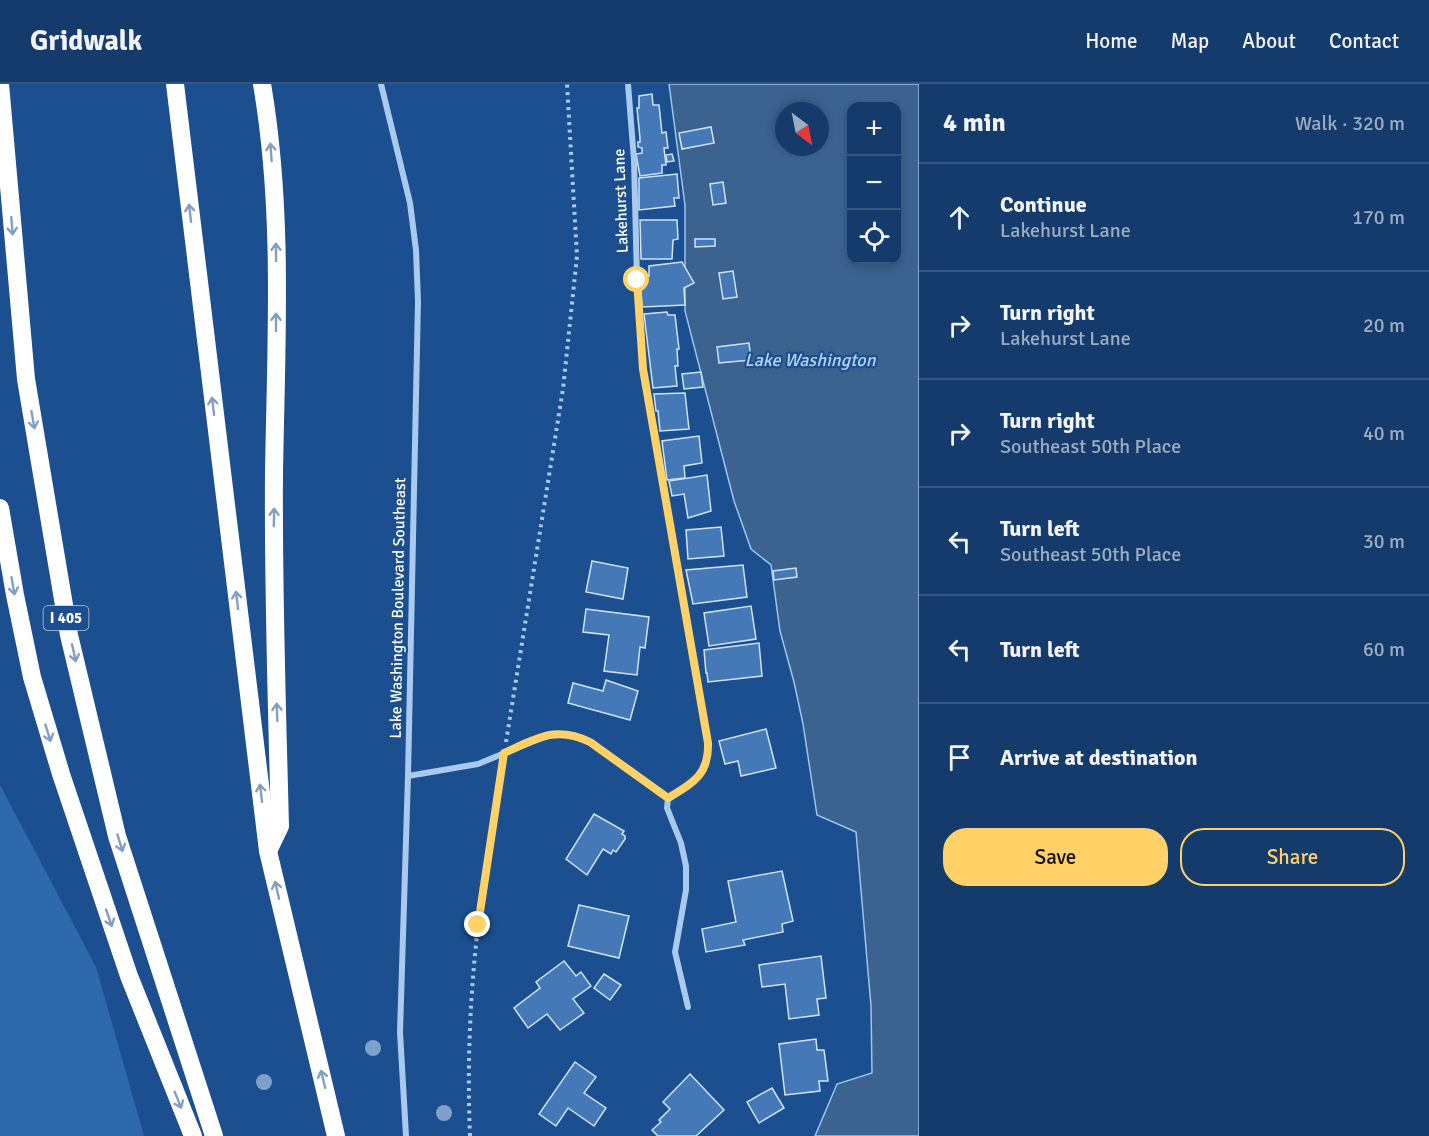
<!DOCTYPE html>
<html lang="en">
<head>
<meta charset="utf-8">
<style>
	body { margin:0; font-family:Signika,sans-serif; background:#1d4271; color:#f1f3f6 }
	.controls { position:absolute; right:18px; top:18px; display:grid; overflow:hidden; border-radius:12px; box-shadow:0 3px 9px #0003 }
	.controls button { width:54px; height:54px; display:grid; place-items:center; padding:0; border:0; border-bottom:2px solid #33557e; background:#143b6b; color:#f1f3f6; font:30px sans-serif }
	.compass { position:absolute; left:775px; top:18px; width:54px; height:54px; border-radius:50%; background:#143b6b; box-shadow:0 3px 9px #0003; rotate:148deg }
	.stop { position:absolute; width:18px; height:18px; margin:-14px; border:4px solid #ffd166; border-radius:50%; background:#fff }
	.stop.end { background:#ffd166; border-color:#fff; box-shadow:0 2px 6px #0008 }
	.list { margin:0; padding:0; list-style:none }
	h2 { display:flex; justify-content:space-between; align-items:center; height:78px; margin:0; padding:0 24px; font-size:26px }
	h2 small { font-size:20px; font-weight:400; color:#9dadc1 }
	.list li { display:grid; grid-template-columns:39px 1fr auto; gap:18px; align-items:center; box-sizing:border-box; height:108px; padding:0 24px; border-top:2px solid #33557e }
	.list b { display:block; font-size:22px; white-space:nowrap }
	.list p { margin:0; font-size:20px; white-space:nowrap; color:#9dadc1 }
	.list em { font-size:20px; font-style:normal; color:#9dadc1 }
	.actions { display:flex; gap:12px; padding:18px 24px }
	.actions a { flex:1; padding:14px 0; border:2px solid #ffd166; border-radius:24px; text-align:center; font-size:21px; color:#ffd166 }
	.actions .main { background:#ffd166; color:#111 }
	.icon { flex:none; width:33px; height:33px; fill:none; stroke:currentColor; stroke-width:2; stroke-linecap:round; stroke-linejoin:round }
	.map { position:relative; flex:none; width:919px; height:1052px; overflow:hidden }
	header { display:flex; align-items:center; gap:36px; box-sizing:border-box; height:84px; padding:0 30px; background:#143b6b; border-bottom:2px solid #33557e }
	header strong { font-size:28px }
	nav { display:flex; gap:33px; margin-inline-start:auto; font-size:21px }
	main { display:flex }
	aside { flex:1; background:#143b6b }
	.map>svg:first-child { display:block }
	.green { fill:#2e69ad }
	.water { fill:#3c6290; stroke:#9cc4f0; stroke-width:1.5; fill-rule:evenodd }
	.building { fill:#4478b7; stroke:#cfe3fa; stroke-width:1.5 }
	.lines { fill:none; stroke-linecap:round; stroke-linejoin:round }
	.path { stroke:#a9c9ee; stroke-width:4; stroke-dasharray:3 4.5; stroke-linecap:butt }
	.minor { stroke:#a9c9ee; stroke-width:6 }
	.motorway { stroke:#fff; stroke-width:18 }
	.tree { fill:#7ea0ca }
	.oneway { stroke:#829ec1 }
	.route { stroke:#ffd166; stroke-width:8 }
	.labels { text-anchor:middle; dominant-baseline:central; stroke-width:4.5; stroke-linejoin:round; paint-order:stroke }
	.shield { fill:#1b4f8f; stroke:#bbcadd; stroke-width:1.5 }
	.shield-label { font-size:15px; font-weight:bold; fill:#fff }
	.street-label { font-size:16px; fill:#fff; stroke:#1b4f8f }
	.water-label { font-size:18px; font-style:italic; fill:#b5d3f5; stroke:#1b4f8f }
</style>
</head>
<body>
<header>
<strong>Gridwalk</strong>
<nav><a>Home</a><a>Map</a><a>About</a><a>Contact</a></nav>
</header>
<main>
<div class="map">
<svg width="919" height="1052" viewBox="0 0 919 1052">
	<rect width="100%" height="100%" fill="#1b4f8f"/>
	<path class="green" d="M 0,701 L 96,883 L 144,1052 L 0,1052 Z"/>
	<path class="water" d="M 669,0 L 919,0 L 919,1052 L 815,1052 L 837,1000 L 872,989 L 871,922 L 856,748 L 817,731 L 803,640 L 794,598 L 780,547 L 771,481 L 751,465 L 734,417 L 685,227 L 685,121 ZM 852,22 L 896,22 L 896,176 L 852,176 ZM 784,27 L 820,27 L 820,63 L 784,63 Z"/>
	<g class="building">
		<path d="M 652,10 L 653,21 L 659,21 L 662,49 L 666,48 L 668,64 L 664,64 L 666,81 L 662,81 L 662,89 L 640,92 L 636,70 L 642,69 L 642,64 L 638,63 L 638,58 L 640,58 L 640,54 L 637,24 L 639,24 L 639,12 Z"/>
		<path d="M 711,43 L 714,59 L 682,65 L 679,49 Z"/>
		<path d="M 672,70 L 674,77 L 667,78 L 666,71 Z"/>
		<path d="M 677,90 L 679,114 L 674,114 L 675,122 L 639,126 L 639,94 Z"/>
		<path d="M 723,98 L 726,119 L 713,121 L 710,100 Z"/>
		<path d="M 640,136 L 677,136 L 678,155 L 673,156 L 672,175 L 641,175 Z"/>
		<path d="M 695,155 L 715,155 L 715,162 L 695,163 Z"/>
		<path d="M 682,178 L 694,199 L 684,204 L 685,221 L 642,223 L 640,192 L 649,192 L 649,182 Z"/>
		<path d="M 733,187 L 737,213 L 723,215 L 719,189 Z"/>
		<path d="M 667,228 L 668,231 L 675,231 L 679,265 L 677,265 L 678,282 L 675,282 L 677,302 L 653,304 L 644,230 Z"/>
		<path d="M 749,259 L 751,276 L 719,279 L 717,263 Z"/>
		<path d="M 701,288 L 703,303 L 684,305 L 682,290 Z"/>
		<path d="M 685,309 L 689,345 L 660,347 L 658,327 L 656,327 L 654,310 Z"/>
		<path d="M 699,352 L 702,379 L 684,382 L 685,394 L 667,396 L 662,357 Z"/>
		<path d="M 707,391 L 711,427 L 688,434 L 684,410 L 672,412 L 669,397 Z"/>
		<path d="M 721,443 L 724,472 L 688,475 L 686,446 Z"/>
		<path d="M 592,477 L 628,484 L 623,515 L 586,508 Z"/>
		<path d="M 743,481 L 747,513 L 693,520 L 686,486 Z"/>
		<path d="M 796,484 L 797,493 L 774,496 L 773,487 Z"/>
		<path d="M 751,522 L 756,555 L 709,562 L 704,529 Z"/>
		<path d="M 586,525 L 649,533 L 645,564 L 640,563 L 637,591 L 604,587 L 609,551 L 583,548 Z"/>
		<path d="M 759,559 L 762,592 L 708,598 L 707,589 L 706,589 L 704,566 Z"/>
		<path d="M 606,596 L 638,607 L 630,636 L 568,619 L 573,599 L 603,607 Z"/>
		<path d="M 766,645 L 776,684 L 741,692 L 738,677 L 725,680 L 719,657 Z"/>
		<path d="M 594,730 L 624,747 L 622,750 L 625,752 L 625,755 L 616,768 L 613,766 L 611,770 L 603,765 L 587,791 L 566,775 Z"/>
		<path d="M 782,787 L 793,837 L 782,840 L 783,848 L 743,856 L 745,861 L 706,868 L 702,845 L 736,838 L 728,797 Z"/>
		<path d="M 579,821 L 629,832 L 619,874 L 568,862 Z"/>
		<path d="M 821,872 L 826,914 L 817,915 L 819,931 L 789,935 L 785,900 L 762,903 L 759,881 Z"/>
		<path d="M 564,877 L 576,892 L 581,888 L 591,902 L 573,915 L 584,929 L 560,946 L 547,930 L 528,944 L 514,924 L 540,904 L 536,898 Z"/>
		<path d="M 604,890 L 621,901 L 610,916 L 594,904 Z"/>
		<path d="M 816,955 L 817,966 L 824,966 L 828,997 L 819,997 L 820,1007 L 785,1011 L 779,960 Z"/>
		<path d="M 575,978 L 596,993 L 584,1009 L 606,1024 L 594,1042 L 568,1024 L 556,1042 L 539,1030 Z"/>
		<path d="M 690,990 L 724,1026 L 696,1052 L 658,1052 L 652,1046 L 661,1038 L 659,1036 L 670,1025 L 663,1018 Z"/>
		<path d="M 772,1004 L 784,1024 L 759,1039 L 747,1018 Z"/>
	</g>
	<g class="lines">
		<g class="path">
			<path d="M 506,658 L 563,305 L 577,172 L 567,0"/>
			<path d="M 470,1052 C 467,982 470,911 478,842 C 484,789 494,736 502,683"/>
		</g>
		<g class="minor">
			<path d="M 381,0 L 410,119 L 416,166 L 418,217 L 408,692 L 400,948 L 406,1052"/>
			<path d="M 628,0 L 634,76 L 637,196 L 643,285 L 708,659 C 709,691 693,699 668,714 L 667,724 L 681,759 L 686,782 L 686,806 L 675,868 L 688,923"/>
			<path d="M 408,692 L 478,680 L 551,650 C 566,649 577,652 590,658 L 668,714"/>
		</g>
		<g class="motorway">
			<path d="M 0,0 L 26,295 L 69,551 L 117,752 L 214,1052"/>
			<path d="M 175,0 L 268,767 L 336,1052"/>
			<path d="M 262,0 C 284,128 276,260 274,389 C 273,506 277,624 280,742 L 268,767"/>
			<path d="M 0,424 L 15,511 L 32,593 L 61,690 L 129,892 L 193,1052"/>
		</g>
	</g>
	<g class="tree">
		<circle cx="373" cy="964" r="8"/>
		<circle cx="264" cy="998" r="8"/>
		<circle cx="444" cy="1029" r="8"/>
	</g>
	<defs><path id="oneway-shaft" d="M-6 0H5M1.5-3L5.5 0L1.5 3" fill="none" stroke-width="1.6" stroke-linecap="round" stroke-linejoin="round" transform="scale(1.5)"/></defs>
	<g class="oneway">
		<use href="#oneway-shaft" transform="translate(271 68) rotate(-94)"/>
		<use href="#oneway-shaft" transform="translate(190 129) rotate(-97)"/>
		<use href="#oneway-shaft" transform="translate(12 142) rotate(85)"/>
		<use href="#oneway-shaft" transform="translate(276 168) rotate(-91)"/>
		<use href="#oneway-shaft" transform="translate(276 238) rotate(-90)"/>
		<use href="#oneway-shaft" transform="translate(213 322) rotate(-97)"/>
		<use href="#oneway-shaft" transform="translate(33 336) rotate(80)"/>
		<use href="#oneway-shaft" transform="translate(274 433) rotate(-89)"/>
		<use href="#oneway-shaft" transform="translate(13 502) rotate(80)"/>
		<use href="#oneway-shaft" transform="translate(237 516) rotate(-97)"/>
		<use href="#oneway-shaft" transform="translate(74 569) rotate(77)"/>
		<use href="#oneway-shaft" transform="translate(277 628) rotate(-92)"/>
		<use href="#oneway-shaft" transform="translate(48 649) rotate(73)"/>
		<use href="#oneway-shaft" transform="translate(261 709) rotate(-97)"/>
		<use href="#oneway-shaft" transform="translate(120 759) rotate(73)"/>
		<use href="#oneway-shaft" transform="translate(277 806) rotate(-103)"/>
		<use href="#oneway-shaft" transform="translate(109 834) rotate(71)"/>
		<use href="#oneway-shaft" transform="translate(323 995) rotate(-104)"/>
		<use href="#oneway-shaft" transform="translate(178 1016) rotate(68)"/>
	</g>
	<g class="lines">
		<path class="route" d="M 478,841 L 504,669 C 536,655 555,641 590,658 L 668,714 C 693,699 709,691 708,659 L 643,285 L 637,196"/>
	</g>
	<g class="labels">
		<rect class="shield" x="43.5" y="522" width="45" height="24" rx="4.5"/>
		<g class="shield-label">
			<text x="66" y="534">I 405</text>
		</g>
		<g class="street-label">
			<text transform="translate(621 117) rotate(-92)">Lakehurst Lane</text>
			<text transform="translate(398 524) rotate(-89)">Lake Washington Boulevard Southeast</text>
		</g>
		<g class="water-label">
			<text x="810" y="276">Lake Washington</text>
		</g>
	</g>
</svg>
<div class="controls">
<button>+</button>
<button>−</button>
<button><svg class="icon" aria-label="locate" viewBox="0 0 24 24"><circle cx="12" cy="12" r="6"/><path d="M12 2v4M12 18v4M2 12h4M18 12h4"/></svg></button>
</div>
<svg class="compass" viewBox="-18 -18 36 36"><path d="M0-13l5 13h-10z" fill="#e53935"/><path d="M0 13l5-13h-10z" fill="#9dadc1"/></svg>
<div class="stop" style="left:637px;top:196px"></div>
<div class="stop end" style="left:478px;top:841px"></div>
</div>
<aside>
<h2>4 min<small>Walk · 320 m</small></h2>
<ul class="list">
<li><svg class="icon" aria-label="ahead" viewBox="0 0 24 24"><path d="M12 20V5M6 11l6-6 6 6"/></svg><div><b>Continue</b><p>Lakehurst Lane</p></div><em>170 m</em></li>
<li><svg class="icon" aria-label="right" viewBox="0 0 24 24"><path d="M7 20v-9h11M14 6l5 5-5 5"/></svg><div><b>Turn right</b><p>Lakehurst Lane</p></div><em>20 m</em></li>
<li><svg class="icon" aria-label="right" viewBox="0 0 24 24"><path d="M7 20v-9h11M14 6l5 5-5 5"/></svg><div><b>Turn right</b><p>Southeast 50th Place</p></div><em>40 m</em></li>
<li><svg class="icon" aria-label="left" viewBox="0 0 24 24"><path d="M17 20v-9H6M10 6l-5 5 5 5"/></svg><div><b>Turn left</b><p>Southeast 50th Place</p></div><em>30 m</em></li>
<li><svg class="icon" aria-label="left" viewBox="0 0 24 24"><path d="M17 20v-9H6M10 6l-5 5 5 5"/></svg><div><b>Turn left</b></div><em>60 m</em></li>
<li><svg class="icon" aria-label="arrive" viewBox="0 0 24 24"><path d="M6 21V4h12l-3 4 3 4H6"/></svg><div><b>Arrive at destination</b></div></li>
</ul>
<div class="actions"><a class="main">Save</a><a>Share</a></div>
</aside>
</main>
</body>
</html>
